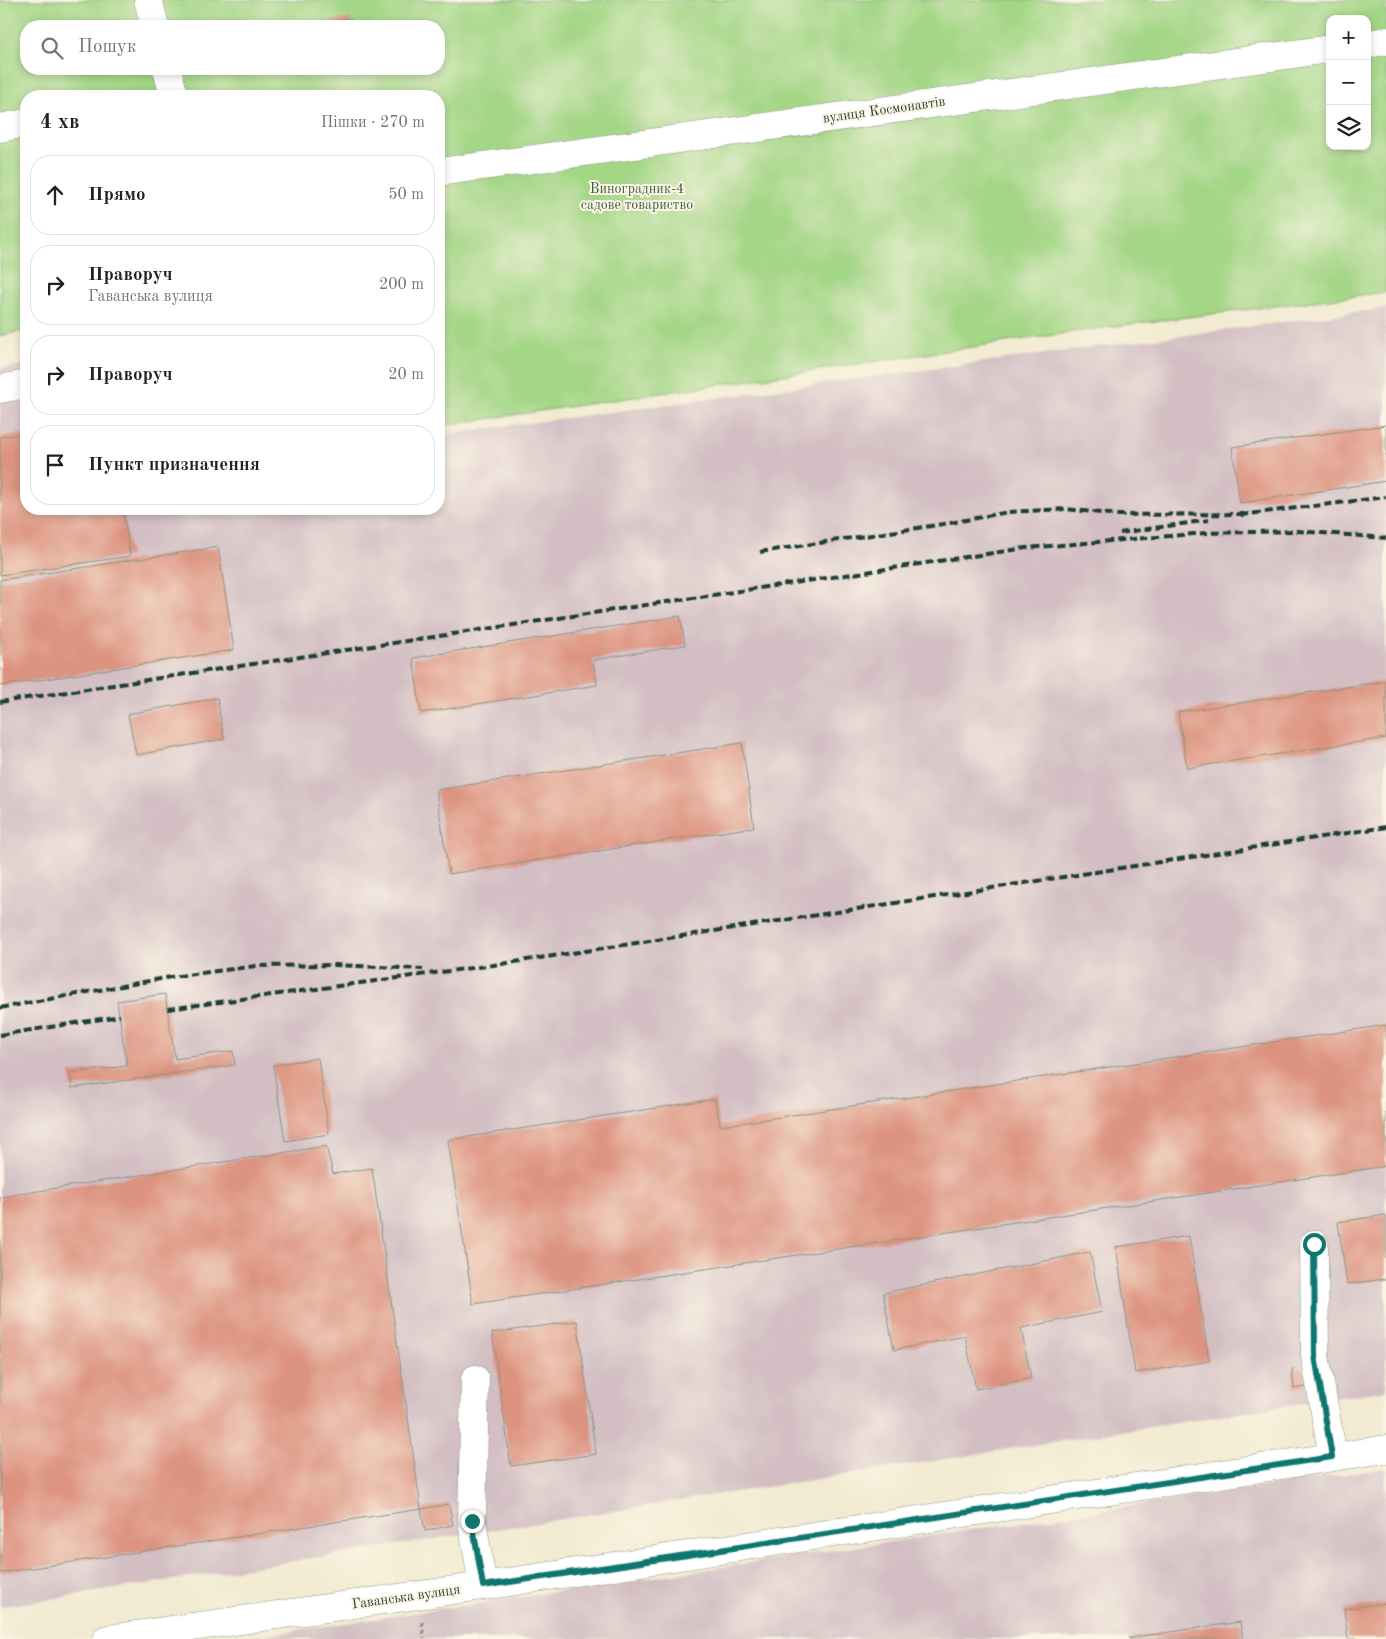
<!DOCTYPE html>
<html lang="uk">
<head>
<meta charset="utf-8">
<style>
	body { margin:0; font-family:"Old Standard TT",serif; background:#f6f6f6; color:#202124 }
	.controls { position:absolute; right:15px; top:15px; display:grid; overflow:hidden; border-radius:10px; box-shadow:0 2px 8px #0003 }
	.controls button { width:45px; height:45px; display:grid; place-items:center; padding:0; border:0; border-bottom:1px solid #e0e0e0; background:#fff; color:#202124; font:25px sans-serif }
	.stop { position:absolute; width:15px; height:15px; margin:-11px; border:4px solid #0f766e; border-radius:50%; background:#fff }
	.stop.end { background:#0f766e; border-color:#fff; box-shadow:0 1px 5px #0008 }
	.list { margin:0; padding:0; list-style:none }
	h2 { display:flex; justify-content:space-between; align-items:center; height:65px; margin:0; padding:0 20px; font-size:21px }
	h2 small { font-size:16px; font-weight:400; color:#757577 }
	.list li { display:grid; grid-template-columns:32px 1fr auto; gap:15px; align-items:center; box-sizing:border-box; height:80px; margin:0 10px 10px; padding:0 10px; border:1px solid #e0e0e0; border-radius:20px }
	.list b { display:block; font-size:19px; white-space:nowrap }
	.list p { margin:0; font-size:16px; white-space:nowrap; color:#757577 }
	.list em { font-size:16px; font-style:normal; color:#757577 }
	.icon { flex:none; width:28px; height:28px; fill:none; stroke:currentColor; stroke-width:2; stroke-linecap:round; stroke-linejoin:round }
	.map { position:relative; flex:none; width:1386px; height:1639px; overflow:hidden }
	.search { position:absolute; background:#fff; box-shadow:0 2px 8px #0003; left:20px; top:20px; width:425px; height:55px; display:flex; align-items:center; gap:12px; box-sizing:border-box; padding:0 18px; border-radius:20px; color:#757577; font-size:19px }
	.panel { position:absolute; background:#fff; box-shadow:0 2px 8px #0003; left:20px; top:90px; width:425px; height:425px; border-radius:20px }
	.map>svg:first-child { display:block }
	.industrial { fill:#d2bec3 }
	.green { fill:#a3d685; stroke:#618a5c; fill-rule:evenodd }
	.building { fill:#dc937f }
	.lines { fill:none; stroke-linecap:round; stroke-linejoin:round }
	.minor-casing { stroke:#889482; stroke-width:29 }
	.path { stroke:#889482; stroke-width:3; stroke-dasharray:4 4; stroke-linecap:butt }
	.minor { stroke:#fff; stroke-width:28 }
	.rail { stroke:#1f3d34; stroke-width:4; stroke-dasharray:8 4; stroke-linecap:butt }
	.route { stroke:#0f766e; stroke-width:6 }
	.labels { text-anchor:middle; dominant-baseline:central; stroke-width:4; stroke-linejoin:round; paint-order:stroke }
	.street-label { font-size:14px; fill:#1f3d34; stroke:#fcf5e5 }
	.park-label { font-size:14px; fill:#395c44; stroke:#fcf5e5 }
</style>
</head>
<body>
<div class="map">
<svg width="1386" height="1639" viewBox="0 0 1386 1639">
	<rect width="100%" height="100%" fill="#fcf5e5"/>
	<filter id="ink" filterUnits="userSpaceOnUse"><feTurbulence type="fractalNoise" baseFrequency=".02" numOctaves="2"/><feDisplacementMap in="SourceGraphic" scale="10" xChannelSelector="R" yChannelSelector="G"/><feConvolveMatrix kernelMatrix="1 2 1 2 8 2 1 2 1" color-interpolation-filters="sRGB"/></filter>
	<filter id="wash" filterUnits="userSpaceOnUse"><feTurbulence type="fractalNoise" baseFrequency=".0096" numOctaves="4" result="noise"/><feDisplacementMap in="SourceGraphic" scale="20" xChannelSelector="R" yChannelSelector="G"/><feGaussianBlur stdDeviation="1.12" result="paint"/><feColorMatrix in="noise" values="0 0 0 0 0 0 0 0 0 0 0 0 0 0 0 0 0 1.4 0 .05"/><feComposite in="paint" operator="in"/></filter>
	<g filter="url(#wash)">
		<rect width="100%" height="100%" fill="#f2ebd1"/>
		<g class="industrial">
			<path d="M 1386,308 L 1386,1390 L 0,1607 L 0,369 L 26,364 L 26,509 L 439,509 L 439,435 Z"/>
			<path d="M 1386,1468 L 1386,1639 L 239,1639 Z"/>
		</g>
		<path class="green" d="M 0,0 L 1386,0 L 1386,292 L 1101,328 L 439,426 L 439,96 L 26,96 L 26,330 L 0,336 ZM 1330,19 L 1367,19 L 1367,146 L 1330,146 ZM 26,26 L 439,26 L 439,69 L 26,69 Z"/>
		<g id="blocks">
			<g class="building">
				<path d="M 351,18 L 352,26 L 324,26 L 323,22 Z"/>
				<path d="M 1386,425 L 1386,481 L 1240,503 L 1232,447 Z"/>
				<path d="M 26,433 L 26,509 L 123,509 L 130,556 L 0,575 L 0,437 Z"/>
				<path d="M 218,547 L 234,650 L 0,686 L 0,580 Z"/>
				<path d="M 680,616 L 685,645 L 593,660 L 597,685 L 421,713 L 413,658 Z"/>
				<path d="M 1386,681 L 1386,738 L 1187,768 L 1178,712 Z"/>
				<path d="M 217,698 L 224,739 L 136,755 L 128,714 Z"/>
				<path d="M 742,743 L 754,827 L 449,874 L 436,790 Z"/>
				<path d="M 165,994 L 175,1059 L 233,1051 L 235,1065 L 72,1088 L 70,1073 L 127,1066 L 117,1001 Z"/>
				<path d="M 1386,1025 L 1386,1166 L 473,1304 L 448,1140 L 715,1099 L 720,1126 Z"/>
				<path d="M 318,1058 L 329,1134 L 285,1141 L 273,1065 Z"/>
				<path d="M 326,1146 L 333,1174 L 372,1168 L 421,1509 L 0,1573 L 0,1197 Z"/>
				<path d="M 1386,1215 L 1386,1279 L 1347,1284 L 1338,1222 Z"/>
				<path d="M 1189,1236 L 1209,1361 L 1135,1373 L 1116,1247 Z"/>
				<path d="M 1090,1252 L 1102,1312 L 1021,1328 L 1031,1378 L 976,1389 L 965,1336 L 894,1350 L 883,1293 Z"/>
				<path d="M 577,1321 L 596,1454 L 511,1466 L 492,1333 Z"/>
				<path d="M 1304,1368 L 1306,1387 L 1294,1389 L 1292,1369 Z"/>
				<path d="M 449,1504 L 453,1525 L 425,1531 L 421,1509 Z"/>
				<path d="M 1386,1603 L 1386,1639 L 1348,1639 L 1344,1609 Z"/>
				<path d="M 1240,1622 L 1243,1639 L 1129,1639 L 1128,1638 Z"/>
			</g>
		</g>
	</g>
	<g filter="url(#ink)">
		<use href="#blocks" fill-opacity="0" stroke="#889482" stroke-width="1"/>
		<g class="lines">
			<defs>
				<g id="minor">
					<path d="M 148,0 L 155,26"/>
					<path d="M 1367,44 L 1386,41"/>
					<path d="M 167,69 L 174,96"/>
					<path d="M 0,128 L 26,123"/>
					<path d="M 439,172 L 1330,49"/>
					<path d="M 0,389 L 26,384"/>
					<path d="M 1314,1244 L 1315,1356 L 1333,1457"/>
					<path d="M 475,1379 L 472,1521 L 483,1586"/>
					<path d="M 107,1639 L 483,1586 L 1386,1449"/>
				</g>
			</defs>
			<use href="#minor" class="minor-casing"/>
			<path class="path" d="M 422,1622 L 424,1639"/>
			<use href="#minor" class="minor"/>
			<g class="rail">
				<path d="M 1241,515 L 1386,497"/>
				<path d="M 1120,533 L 1209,520"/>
				<path d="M 760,552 L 950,523 L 1008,512 L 1066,509 L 1118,515 L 1247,514"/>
				<path d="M 0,702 L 1026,548 L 1206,533 L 1297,531 L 1386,538"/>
				<path d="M 0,1008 L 171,977 L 256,966 L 335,965 L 423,969"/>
				<path d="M 168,1009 L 501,964 L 1386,827"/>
				<path d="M 0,1035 L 120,1016"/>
			</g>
		</g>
	</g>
	<g class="lines" filter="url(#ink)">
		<path class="route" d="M 472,1521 L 483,1586 L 1332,1457 L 1315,1356 L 1314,1244"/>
	</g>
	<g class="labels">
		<g class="street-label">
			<text transform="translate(884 110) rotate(-8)">вулиця Космонавтів</text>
			<text transform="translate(406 1597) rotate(-8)">Гаванська вулиця</text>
		</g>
		<g class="park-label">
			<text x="637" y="189">Виноградник-4<tspan x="637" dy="16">садове товариство</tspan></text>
		</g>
	</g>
</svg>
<div class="controls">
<button>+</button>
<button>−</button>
<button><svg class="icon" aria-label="layers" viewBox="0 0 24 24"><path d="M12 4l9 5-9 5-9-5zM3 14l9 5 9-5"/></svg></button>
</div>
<div class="stop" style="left:1314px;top:1244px"></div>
<div class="stop end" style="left:472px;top:1521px"></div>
<div class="search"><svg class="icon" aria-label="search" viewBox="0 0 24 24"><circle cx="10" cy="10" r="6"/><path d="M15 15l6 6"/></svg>Пошук</div>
<section class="panel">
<h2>4 хв<small>Пішки · 270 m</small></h2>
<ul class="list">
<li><svg class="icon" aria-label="ahead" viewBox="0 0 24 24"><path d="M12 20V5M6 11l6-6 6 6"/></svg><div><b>Прямо</b></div><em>50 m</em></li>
<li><svg class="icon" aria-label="right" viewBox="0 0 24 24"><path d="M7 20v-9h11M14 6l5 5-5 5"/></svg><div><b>Праворуч</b><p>Гаванська вулиця</p></div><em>200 m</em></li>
<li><svg class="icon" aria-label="right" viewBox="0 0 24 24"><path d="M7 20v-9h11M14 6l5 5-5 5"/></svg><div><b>Праворуч</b></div><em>20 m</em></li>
<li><svg class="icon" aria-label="arrive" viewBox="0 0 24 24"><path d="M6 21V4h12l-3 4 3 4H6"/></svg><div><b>Пункт призначення</b></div></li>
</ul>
</section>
</div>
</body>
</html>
